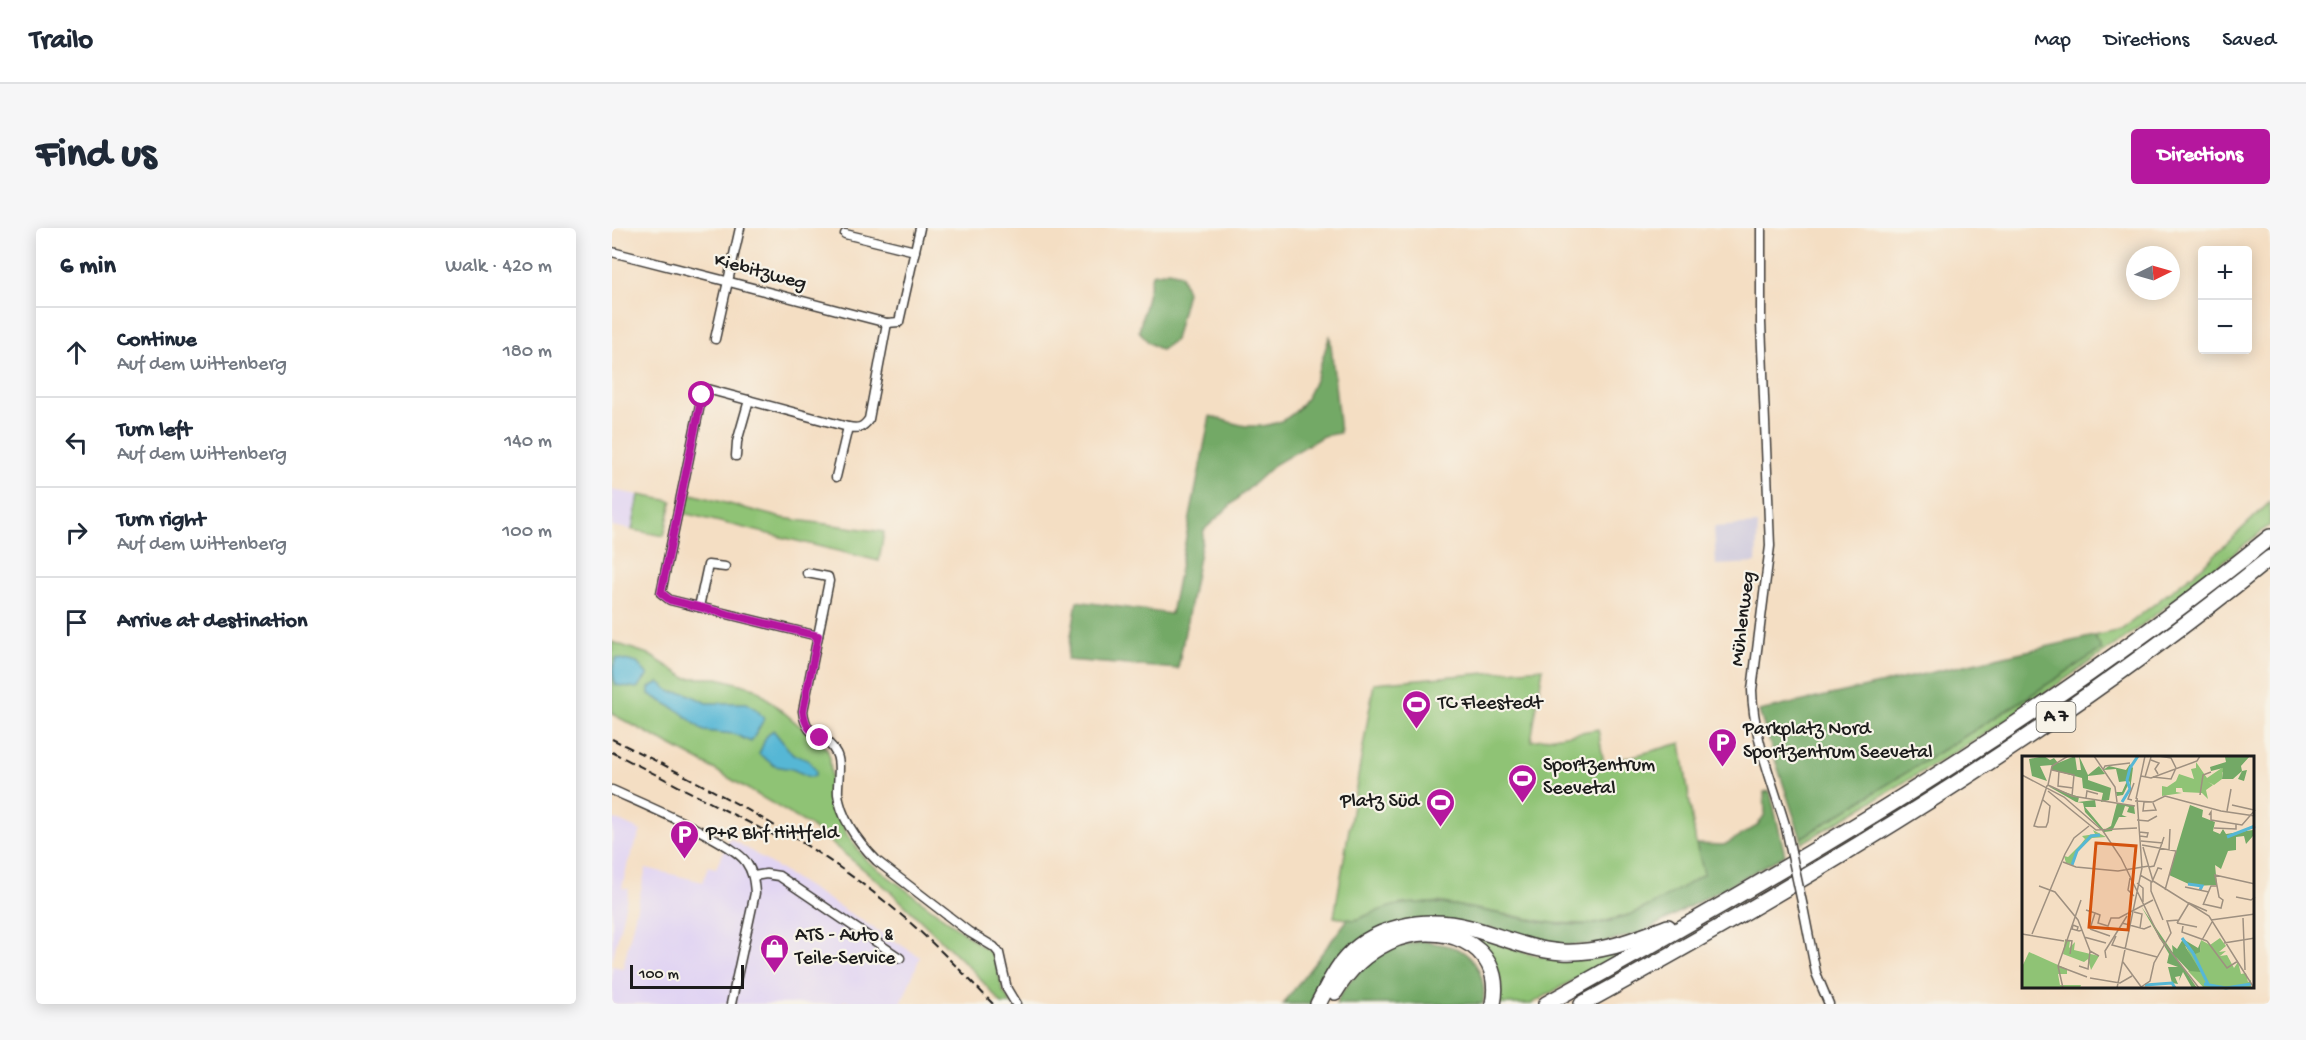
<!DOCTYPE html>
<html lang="en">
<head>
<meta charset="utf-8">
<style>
	body { margin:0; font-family:"Gochi Hand",sans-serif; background:#f6f6f7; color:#1f2937 }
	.controls { position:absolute; right:18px; top:18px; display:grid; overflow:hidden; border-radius:6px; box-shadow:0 3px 15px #0003 }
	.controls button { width:54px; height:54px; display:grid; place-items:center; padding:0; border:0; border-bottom:2px solid #e0e1e3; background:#fff; color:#1f2937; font:30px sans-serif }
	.compass { position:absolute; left:1514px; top:18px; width:54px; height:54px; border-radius:50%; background:#fff; box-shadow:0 3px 15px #0003; rotate:85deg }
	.scale { position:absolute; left:18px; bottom:15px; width:114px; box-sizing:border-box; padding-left:6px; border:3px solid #1c1c1c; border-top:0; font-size:16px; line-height:21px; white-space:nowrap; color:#1c1c1c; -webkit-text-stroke:4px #f7f3e8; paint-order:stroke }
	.stop { position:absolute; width:18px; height:18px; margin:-14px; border:4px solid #b5179e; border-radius:50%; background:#fff }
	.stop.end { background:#b5179e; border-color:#fff; box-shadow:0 2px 6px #0008 }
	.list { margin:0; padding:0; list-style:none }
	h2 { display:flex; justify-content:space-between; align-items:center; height:78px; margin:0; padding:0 24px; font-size:26px }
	h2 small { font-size:20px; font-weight:400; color:#747a83 }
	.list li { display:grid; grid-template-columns:39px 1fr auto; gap:18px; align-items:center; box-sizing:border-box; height:90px; padding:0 24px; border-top:2px solid #e0e1e3 }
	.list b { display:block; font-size:22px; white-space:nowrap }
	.list p { margin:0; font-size:20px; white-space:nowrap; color:#747a83 }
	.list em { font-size:20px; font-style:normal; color:#747a83 }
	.icon { flex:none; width:33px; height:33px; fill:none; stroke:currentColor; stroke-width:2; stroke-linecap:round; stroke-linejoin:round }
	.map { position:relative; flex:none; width:1658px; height:776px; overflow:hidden; border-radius:6px }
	header { display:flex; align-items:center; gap:36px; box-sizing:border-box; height:84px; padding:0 30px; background:#fff; border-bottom:2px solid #e0e1e3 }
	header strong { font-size:28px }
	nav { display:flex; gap:33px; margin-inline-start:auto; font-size:21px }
	.intro { display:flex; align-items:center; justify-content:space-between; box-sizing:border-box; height:144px; padding:0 36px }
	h1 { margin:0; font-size:42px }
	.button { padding:15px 27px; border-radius:6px; background:#b5179e; color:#fff; font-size:21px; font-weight:700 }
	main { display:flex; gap:36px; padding:0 36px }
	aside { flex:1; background:#fff; border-radius:6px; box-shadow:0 3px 15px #0003 }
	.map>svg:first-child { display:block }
	.built { fill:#e1d4f3 }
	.industrial { fill:#c5c0da }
	.green { fill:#8fc375; stroke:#567048; stroke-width:1.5 }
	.forest { fill:#73a966; stroke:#486241; stroke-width:1.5 }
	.water { fill:#56b7d5; stroke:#396a78; stroke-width:1.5 }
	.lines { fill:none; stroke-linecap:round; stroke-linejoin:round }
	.street-casing { stroke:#3c3935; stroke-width:11 }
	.highway-casing { stroke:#3c3935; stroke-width:18 }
	.street { stroke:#fff; stroke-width:8 }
	.highway { stroke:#fff; stroke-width:15 }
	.rail { stroke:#1c1c1c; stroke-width:2; stroke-dasharray:9 4.5; stroke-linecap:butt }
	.street-bridge-casing { stroke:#3c3935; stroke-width:11; stroke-linecap:butt }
	.street-bridge { stroke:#fff; stroke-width:8 }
	.route { stroke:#b5179e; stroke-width:8 }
	.labels { text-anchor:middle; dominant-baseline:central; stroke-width:4.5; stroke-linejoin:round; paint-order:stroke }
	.shield { fill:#f7f3e8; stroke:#5e5c59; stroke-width:1.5 }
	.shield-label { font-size:18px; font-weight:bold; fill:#1c1c1c }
	.street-label { font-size:20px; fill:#1c1c1c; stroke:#f7f3e8 }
	.poi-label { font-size:20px; fill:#1c1c1c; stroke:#f7f3e8; text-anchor:start }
	.inset-river { fill:none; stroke:#56b7d5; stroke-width:3 }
	.inset-road { fill:none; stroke:#9e9080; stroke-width:1.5 }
	.view { fill:#d4530e; fill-opacity:0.15; stroke:#d4530e; stroke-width:3 }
	.inset-edge { fill:none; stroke:#1c1c1c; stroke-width:3 }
</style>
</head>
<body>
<header>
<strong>Trailo</strong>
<nav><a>Map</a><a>Directions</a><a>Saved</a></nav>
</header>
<div class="intro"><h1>Find us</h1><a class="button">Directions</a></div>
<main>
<aside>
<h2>6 min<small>Walk · 420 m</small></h2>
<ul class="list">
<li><svg class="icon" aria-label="ahead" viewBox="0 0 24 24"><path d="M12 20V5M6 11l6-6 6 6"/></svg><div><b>Continue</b><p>Auf dem Wittenberg</p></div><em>180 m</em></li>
<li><svg class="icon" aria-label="left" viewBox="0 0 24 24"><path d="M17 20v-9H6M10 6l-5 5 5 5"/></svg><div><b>Turn left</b><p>Auf dem Wittenberg</p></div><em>140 m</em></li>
<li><svg class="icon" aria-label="right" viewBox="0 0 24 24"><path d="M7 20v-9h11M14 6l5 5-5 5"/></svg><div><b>Turn right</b><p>Auf dem Wittenberg</p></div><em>100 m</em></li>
<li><svg class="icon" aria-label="arrive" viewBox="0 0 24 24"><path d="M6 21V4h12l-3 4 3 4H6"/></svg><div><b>Arrive at destination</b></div></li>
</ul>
</aside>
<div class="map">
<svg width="1658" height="776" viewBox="0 0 1658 776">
	<rect width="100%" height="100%" fill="#f7f3e8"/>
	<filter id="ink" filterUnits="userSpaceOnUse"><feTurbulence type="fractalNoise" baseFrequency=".0167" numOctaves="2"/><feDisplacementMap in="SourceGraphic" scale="12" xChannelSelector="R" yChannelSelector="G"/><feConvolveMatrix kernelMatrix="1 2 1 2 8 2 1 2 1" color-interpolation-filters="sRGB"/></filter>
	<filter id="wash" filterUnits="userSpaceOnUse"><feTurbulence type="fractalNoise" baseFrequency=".008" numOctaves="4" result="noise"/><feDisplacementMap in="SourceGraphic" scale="24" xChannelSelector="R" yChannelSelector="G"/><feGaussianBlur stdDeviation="1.35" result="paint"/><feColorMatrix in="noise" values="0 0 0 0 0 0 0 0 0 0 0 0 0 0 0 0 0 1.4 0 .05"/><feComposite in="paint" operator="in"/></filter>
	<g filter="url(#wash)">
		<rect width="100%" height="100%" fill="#f4dec3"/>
		<g class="built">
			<path d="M 0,262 L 27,267 L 20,302 L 0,298 Z"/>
			<path d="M 0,590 L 29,603 L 16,634 L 10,660 L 17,661 L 0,734 Z"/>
			<path d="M 118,610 L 308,729 L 289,776 L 250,776 L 231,773 L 230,776 L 0,776 L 0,738 L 11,740 L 34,640 L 91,654 L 96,638 L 104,640 Z"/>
		</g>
		<path class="industrial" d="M 1146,296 L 1144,335 L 1104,337 L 1102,299 Z"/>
		<g class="green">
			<path d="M 76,265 L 170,290 L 272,304 L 267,333 L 71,285 Z"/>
			<path d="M 27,267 L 60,273 L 52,308 L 20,302 Z"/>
			<path d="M 1658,274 L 1658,297 L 1516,408 L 1367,510 L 1190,615 L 1189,610 L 1416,469 L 1489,421 L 1482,408 L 1509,402 L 1590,339 Z"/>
			<path d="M 0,414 L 36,426 L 74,450 L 106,450 L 143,460 L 215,521 L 218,530 L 220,568 L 235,607 L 254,632 L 379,725 L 383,730 L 391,763 L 400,776 L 390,776 L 363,745 L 278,663 L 197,597 L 88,533 L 0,486 Z"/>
			<path d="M 931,440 L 919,513 L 986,501 L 992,536 L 1069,515 L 1084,616 L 1093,646 L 1050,672 L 1023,685 L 982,696 L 941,695 L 826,674 L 766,683 L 743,692 L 722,689 L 762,455 Z"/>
			<path d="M 860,708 L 868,709 C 898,720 929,733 963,731 C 982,730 1003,723 1022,718 L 919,776 L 887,776 C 894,747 881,727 860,708 Z"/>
		</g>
		<g class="forest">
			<path d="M 557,43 L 569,46 L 575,64 L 563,112 L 549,122 L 537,115 L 527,103 L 540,46 Z"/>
			<path d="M 718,107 L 728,205 L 711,208 L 662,237 L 592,302 L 566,441 L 455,432 L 465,373 L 559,386 L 598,188 C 611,191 625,198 638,198 C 696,201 703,151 718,107 Z"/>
			<path d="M 1482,408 L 1490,421 L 1416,469 L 1189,610 L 1147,483 Z"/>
			<path d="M 1158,563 L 1173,627 L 1031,704 L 987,716 L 939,718 L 879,700 L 730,725 L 711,745 L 699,776 L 671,776 L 736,691 L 743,692 C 758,686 775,678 791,676 C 855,669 917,702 981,696 C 1018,693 1061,665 1092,646 L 1084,616 L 1112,617 L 1145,598 L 1153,586 L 1152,564 Z"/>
			<path d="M 811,713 C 824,716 842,717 853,725 C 869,737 874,758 871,776 L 724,776 C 731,756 759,729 779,721 C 789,717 801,716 811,713 Z"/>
		</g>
		<g class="water">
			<path d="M 4,430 L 25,435 L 36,447 L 25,460 L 4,457 C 0,448 0,440 4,430 Z"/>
			<path d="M 47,454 L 59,464 L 74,465 L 95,475 L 135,475 L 146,483 L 152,491 L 139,514 L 122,506 L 92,503 L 67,483 L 37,466 L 37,460 Z"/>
			<path d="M 161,502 L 181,527 C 192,529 199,533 204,543 L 203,548 L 198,549 L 180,541 L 163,538 L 147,526 L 154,509 Z"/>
		</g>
	</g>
	<g filter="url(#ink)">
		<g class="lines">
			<defs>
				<g id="street">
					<path d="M 1149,0 L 1149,95 L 1158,318 L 1140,462 C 1141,509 1161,555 1174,600"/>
					<path d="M 233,6 L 303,23"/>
					<path d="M 0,24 C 92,47 183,71 275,95 L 287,94 L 308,0"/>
					<path d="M 275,95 L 257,191 C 251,200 246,201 236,199 L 95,161 L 90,167 L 49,365 L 58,372 L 206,408 L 191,483 C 194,513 214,505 224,525 C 230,536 225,554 226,566 C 229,592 248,616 265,633 L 357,704 L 382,719 L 387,725 L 395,761 L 404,776"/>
					<path d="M 103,111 L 128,0"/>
					<path d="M 124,228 L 125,214 L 137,172"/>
					<path d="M 224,249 L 236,199"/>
					<path d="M 195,345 L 216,349 L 217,353 L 206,408"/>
					<path d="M 87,379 L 96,337 L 113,339"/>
					<path d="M 0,562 C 28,575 120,613 134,634 C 141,644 142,653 143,665 L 119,776"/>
					<path d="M 142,648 L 154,646 L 167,648 L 288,730"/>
					<path d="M 1191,679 L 1204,745 L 1217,776"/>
				</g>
				<g id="highway">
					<path d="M 723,764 C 736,742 754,725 777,714 C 825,691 894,713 881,776"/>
					<path d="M 706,776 C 713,763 720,748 729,736 C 758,698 813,688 858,700 C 888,708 918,722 950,724 C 989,726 1021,712 1056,699"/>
					<path d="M 934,776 C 1185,637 1435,491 1658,309"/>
					<path d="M 970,776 C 1209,645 1446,502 1658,330"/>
				</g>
			</defs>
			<use href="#street" class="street-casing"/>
			<use href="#highway" class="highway-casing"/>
			<use href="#street" class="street"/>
			<use href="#highway" class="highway"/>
			<g class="rail">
				<path d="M 0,511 C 89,555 178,601 257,661 C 302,695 342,735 381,776"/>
				<path d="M 0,524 L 167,610"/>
			</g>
			<defs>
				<path id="street-bridge" d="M 1174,600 L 1191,679"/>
			</defs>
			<use href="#street-bridge" class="street-bridge-casing"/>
			<use href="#street-bridge" class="street-bridge"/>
		</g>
	</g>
	<g class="lines" filter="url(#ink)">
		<path class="route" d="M 90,167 L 49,365 L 58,372 L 206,408 L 191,483 C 193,497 197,502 208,510"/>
	</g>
	<defs>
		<symbol id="stadium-pin" viewBox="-11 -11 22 30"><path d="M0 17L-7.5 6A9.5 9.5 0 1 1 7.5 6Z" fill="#b5179e" stroke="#f7f3e8"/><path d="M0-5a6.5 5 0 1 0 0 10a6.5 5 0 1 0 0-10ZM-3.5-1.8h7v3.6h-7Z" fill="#fff"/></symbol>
		<symbol id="parking-pin" viewBox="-11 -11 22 30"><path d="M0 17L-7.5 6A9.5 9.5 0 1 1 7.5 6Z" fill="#b5179e" stroke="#f7f3e8"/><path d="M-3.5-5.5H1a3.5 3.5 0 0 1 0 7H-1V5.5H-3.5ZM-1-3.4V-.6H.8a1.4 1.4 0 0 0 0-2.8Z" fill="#fff"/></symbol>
		<symbol id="shop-pin" viewBox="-11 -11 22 30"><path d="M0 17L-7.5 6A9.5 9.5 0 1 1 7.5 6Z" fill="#b5179e" stroke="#f7f3e8"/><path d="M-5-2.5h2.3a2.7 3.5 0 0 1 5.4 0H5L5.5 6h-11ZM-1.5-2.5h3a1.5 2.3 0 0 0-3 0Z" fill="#fff"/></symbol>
	</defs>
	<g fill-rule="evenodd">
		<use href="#stadium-pin" x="788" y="460" width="33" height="45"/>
		<use href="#parking-pin" x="1094" y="498" width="33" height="45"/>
		<use href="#stadium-pin" x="894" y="534" width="33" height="45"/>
		<use href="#stadium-pin" x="812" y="558" width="33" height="45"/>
		<use href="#parking-pin" x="56" y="590" width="33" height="45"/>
		<use href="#shop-pin" x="146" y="704" width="33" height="45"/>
	</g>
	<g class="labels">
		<rect class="shield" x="1424.5" y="474" width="39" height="30" rx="4.5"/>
		<g class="shield-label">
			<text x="1444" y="489">A 7</text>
		</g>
		<g class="street-label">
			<text transform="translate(148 45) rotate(15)">Kiebitzweg</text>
			<text transform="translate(1132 391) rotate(-83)">Mühlenweg</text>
		</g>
		<g class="poi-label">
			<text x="826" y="476">TC Fleestedt</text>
			<text x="1131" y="502">Parkplatz Nord<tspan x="1131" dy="23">Sportzentrum Seevetal</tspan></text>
			<text x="931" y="538">Sportzentrum<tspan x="931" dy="23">Seevetal</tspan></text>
			<text x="807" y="574" text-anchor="end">Platz Süd</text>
			<text x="94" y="606">P+R Bhf Hittfeld</text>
			<text x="183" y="708">ATS - Auto &amp;<tspan x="183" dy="23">Teile-Service</tspan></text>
		</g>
	</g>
	<g transform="translate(1410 528)">
		<rect width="232" height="232" fill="#f4dec3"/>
		<path d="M 213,3 L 216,9 L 204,11 L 205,19 L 200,16 L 200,23 L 192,29 L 186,26 L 191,29 L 184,34 L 186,43 L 180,37 L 161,36 L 160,32 L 154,32 L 154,36 L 160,37 L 140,40 L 140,30 L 145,31 L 154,25 L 157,18 L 172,23 L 169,13 L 174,12 L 174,6 L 185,22 ZM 71,74 L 84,81 L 70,82 L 55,96 L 51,109 L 44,107 L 42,100 L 46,101 L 59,88 L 63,83 L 60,80 L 73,78 ZM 198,182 L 204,190 L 197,196 L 204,195 L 198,200 L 205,199 L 212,212 L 216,206 L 219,218 L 224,217 L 226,226 L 229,224 L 229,231 L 182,232 L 166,215 L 179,215 L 173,211 L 163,188 L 178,196 L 179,184 L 188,189 ZM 43,184 L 48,185 L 47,192 L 53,186 L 52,194 L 77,200 L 69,214 L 66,203 L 62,206 L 41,198 ZM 7,196 L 45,213 L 45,218 L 36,218 L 38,229 L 59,229 L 58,232 L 0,232 L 0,211 Z" fill="#8fc375"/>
		<path d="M 22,0 L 28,4 L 32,2 L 36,7 L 53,0 L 55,14 L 59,14 L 57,0 L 66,19 L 77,10 L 83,18 L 66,20 L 66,24 L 89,32 L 87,44 L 79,46 L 81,37 L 61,32 L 60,22 L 30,14 L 30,9 L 18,10 L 25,25 L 10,20 L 7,3 ZM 208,0 L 228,0 L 219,10 L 220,15 L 225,14 L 222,25 L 216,23 L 220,15 L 211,23 L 200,23 L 201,12 L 189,15 L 188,11 L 204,6 L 203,1 ZM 108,8 L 111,12 L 108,34 L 108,25 L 101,39 L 95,40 L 94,36 L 100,36 L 105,25 L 97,26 L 94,13 L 81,14 L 87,10 L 104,14 ZM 26,30 L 57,41 L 56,46 L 73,44 L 74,51 L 63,51 L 82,74 L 89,70 L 95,47 L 112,50 L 113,58 L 105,56 L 107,51 L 103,50 L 100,59 L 105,61 L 97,61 L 90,75 L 82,76 L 63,56 L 61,47 L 54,46 ZM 168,49 L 181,54 L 180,61 L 193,66 L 191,75 L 198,78 L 201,73 L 204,78 L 231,74 L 231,80 L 224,88 L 222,80 L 214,81 L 214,94 L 206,95 L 199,113 L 193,109 L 195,129 L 171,130 L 147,119 ZM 119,150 L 175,232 L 170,232 L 161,216 L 157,225 L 158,220 L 153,221 L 156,228 L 150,227 L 146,211 L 156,211 L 145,207 L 147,198 ZM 161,183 L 176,192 L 179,185 L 178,196 L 173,198 L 163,190 L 179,216 L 167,215 L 151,198 L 150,189 L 155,193 Z" fill="#73a966"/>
		<path class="inset-river" d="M 100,46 L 108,33 L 105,24 L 108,12 L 116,0M 205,81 L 233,70M 50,109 L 55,95 L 69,80 L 78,79M 166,128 L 180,130 L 178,134M 160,182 L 171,197M 171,197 L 186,228M 182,228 L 204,232 L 229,228M 123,229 L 150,227 L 153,232"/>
		<path class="inset-road" d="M 72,0 L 93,31 L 95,46M 137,0 L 149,2 L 154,12M 129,4 L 137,7 L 133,13 L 136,18M 30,14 L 52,19 L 50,40M 81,14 L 83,10 L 108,7M 37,15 L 36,30 L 51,32M 0,19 L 42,41 L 81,75 L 99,102 L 138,182 L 177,232M 119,20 L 129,22 L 175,5 L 178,0M 123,21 L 129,1M 131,21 L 149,23 L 154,12M 26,29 L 30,10 L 46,0M 26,35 L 74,74 L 115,72M 178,39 L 181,19 L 189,16M 64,42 L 65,35 L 76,38M 114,43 L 123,0M 21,44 L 28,50 L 26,66 L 24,71 L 16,71 L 12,70 L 25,30 L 26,29 L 50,40 L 113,50M 110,44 L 106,43 L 112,27M 113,45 L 131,46 L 143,40 L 199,55 L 233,60M 122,46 L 121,55 L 134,54 L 131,47M 210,49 L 232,54M 205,55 L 209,33M 187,59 L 189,56 L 189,64 L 220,69 L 233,54M 115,64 L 126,65 L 135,60M 192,72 L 214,73 L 214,68M 117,76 L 126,77 L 125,81 L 118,80M 119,85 L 141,87M 120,89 L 154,95 L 143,134M 121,91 L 131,125M 147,94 L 148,73M 41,106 L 54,111 L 96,115 L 127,110M 127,111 L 132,110 L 142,81M 118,119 L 130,126 L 136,112 L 140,113M 108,122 L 106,134 L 112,140M 129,125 L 129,135 L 141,164M 131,125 L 187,160 L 232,232M 115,127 L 121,132 L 121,146M 17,130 L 33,136 L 56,164 L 68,195 L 77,200M 163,131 L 187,136M 214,141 L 229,144 L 233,141M 181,148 L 199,152 L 201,144 L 197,141 L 193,119 L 233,128M 181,149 L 189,130 L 195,130M 64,154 L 73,157 L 68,173M 112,156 L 120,158 L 118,172M 73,157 L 78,159 L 76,167 L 86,170 L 89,162 L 97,162 L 131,144M 221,162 L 223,214M 189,164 L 233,158M 100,167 L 122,173 L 129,170M 155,167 L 167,147 L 185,155M 155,167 L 175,171M 161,170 L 160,176 L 185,185M 68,173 L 88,180M 55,175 L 56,171 L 51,169 L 50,173 L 57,175 L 60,174M 0,178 L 42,185M 10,178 L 43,98 L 52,82 L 67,70M 94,180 L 90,189 L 135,201M 62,181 L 84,187M 43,184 L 50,185 L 48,198M 180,184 L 190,166M 185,185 L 205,212 L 216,205M 202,187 L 233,182M 84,202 L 83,195 L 105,160M 101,206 L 120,232M 36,210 L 65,221M 57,210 L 66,213 L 68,195M 68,222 L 98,227 L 110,220M 119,231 L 128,225 L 132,207 L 149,177 L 145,165 L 157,164M 41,232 L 36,210 L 59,144M 95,232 L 120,112 L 115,42"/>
		<path class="view" d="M 74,87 L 114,90 L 106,174 L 67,171 Z"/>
		<rect width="232" height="232" class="inset-edge"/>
	</g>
</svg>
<div class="controls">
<button>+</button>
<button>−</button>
</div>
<svg class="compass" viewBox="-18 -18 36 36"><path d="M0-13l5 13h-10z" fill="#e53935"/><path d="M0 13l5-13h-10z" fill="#747a83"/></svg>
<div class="scale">100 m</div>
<div class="stop" style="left:90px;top:167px"></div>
<div class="stop end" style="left:208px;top:510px"></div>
</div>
</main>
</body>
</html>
